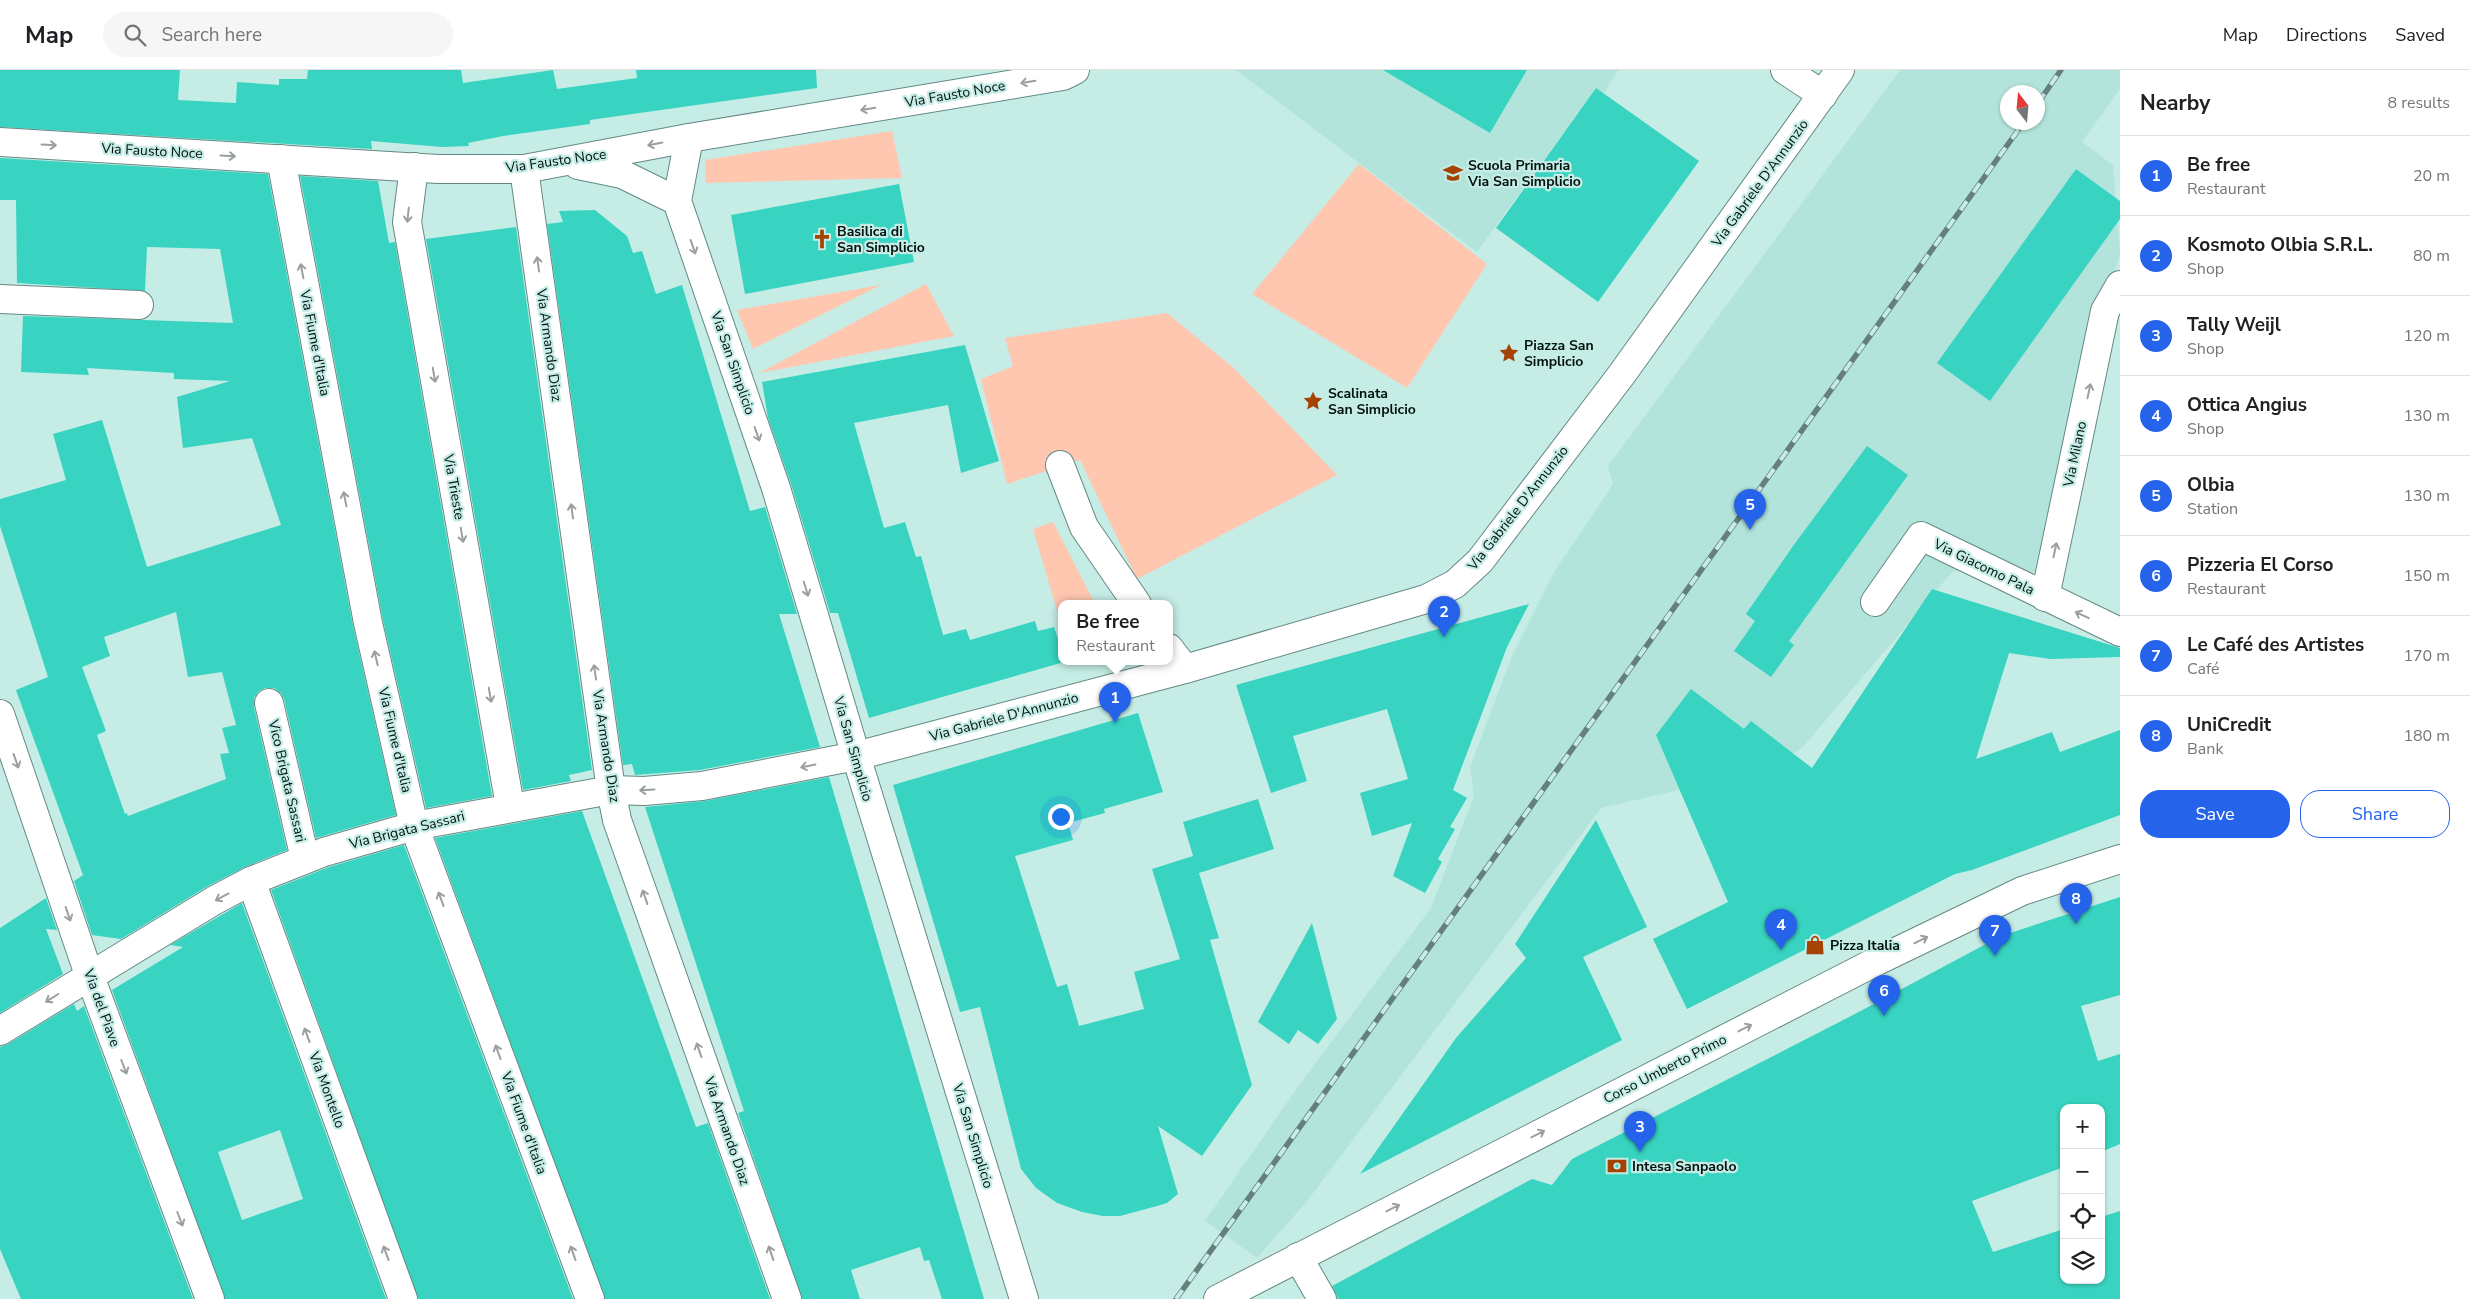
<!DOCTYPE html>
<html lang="en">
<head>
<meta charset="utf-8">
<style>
	body { margin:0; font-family:"Nunito Sans",sans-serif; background:#f6f6f6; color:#202124 }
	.controls { position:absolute; right:15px; bottom:15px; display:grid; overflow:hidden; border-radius:10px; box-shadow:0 1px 4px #0004 }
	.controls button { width:45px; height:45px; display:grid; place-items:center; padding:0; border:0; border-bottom:1px solid #e0e0e0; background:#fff; color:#202124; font:25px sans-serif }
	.compass { position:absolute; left:2000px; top:15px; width:45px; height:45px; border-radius:50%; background:#fff; box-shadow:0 1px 4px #0004; rotate:344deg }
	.you { position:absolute; left:1060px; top:746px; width:18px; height:18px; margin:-12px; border:4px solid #fff; border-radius:50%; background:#1a73e8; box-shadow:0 0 0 8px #1a73e833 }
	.badge { display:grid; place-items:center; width:32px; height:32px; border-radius:50%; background:#2563eb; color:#fff; font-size:16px; font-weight:700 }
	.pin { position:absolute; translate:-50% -41px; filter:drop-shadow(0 1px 2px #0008) }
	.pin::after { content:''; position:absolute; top:26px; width:18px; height:15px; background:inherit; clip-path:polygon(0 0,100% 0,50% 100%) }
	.popup { position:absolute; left:1058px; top:530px; width:115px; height:65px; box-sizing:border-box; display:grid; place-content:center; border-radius:10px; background:#fff; filter:drop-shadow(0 1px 4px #0005); font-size:16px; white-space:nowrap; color:#757577 }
	.popup b { font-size:19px; color:#202124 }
	.popup::after { content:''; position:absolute; left:50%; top:100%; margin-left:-10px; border:10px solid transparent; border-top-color:#fff }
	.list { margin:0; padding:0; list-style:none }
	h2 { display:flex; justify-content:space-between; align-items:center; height:65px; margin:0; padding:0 20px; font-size:21px }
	h2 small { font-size:16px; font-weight:400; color:#757577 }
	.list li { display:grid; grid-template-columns:32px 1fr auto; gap:15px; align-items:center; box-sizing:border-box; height:80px; padding:0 20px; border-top:1px solid #e0e0e0 }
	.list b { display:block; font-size:19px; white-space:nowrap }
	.list p { margin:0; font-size:16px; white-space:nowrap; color:#757577 }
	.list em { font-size:16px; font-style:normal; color:#757577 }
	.actions { display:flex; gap:10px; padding:15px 20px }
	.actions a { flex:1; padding:11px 0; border:1px solid #2563eb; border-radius:20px; text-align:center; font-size:18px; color:#2563eb }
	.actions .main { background:#2563eb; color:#fff }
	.icon { flex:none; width:28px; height:28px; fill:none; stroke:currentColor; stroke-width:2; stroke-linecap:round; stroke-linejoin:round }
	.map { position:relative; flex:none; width:2120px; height:1229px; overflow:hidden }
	header { display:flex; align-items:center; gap:30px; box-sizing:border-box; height:70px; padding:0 25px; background:#fff; border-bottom:1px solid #e0e0e0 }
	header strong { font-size:24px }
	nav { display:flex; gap:28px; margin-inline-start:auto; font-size:18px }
	.search { width:350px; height:45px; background:#f6f6f6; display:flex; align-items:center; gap:12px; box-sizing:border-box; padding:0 18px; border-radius:28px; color:#757577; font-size:19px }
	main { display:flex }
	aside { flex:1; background:#fff }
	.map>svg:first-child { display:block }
	.built { fill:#b2e4db; fill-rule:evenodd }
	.green { fill:#ffc7af }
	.building { fill:#38d3c1; fill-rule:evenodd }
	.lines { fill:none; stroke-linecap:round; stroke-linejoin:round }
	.minor-casing { stroke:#648983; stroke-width:30 }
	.major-casing { stroke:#648983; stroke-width:30 }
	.minor { stroke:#fff; stroke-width:28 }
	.major { stroke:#fff; stroke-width:28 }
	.rail-casing { stroke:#65807c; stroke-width:5.5 }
	.rail { stroke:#c5ede6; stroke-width:4; stroke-dasharray:11; stroke-linecap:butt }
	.oneway { stroke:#9aa09f }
	.labels { text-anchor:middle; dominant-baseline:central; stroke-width:4.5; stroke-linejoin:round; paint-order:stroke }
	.street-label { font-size:14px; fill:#03110f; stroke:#c5ede6 }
	.poi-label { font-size:14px; font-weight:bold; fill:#03110f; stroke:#c5ede6; text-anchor:start }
</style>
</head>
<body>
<header>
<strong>Map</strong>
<div class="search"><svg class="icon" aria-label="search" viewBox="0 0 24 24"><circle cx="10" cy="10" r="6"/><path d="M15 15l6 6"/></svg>Search here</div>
<nav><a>Map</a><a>Directions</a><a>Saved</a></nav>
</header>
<main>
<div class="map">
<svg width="2120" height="1229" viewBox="0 0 2120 1229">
	<rect width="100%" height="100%" fill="#c5ede6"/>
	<g class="built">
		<path d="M 1236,0 L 1618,0 L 1604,23 L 1596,18 L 1477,182 Z"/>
		<path d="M 1900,0 L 2120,0 L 2120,19 L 2082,72 L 2113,95 L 2120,183 L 2036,502 L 1953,501 L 1803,677 L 1770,699 L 1601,738 L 1308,1130 L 1257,1188 L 1205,1151 L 1297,1018 L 1431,838 L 1474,726 L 1470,697 L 1512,586 L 1554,502 L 1613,414 L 1608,396 ZM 2008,22 L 2038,22 L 2038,52 L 2008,52 Z"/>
	</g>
	<g class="green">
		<path d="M 892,61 L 902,108 L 706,113 L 705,90 Z"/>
		<path d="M 1359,94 L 1487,194 L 1407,318 L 1252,224 Z"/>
		<path d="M 926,214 L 954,266 L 759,303 Z"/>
		<path d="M 881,215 L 753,279 L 737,240 Z"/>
		<path d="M 1167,243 L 1235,299 L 1337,405 L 1137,509 L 1080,390 L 1007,414 L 981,309 L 1013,296 L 1005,268 Z"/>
		<path d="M 1053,452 L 1095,534 L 1061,534 L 1061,554 L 1033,459 Z"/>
	</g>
	<g class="building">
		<path d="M 0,0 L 180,0 L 178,30 L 236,33 L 237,12 L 279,15 L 279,9 L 307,9 L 308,0 L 461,0 L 463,13 L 553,0 L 557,19 L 637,8 L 636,0 L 816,0 L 817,18 L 590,50 L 590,54 L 503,66 L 468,73 L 469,76 L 442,77 L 371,71 L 372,79 L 0,57 Z"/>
		<path d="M 1383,0 L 1527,0 L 1490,63 Z"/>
		<path d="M 1596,18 L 1699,91 L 1598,232 L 1496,158 Z"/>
		<path d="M 0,88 L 268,104 L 353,556 L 396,745 L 316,768 L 284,629 L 281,623 L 274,618 L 265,618 L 259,621 L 254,628 L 254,637 L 287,780 L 245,797 L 208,816 L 121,869 L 92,865 L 74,811 L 83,805 L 16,620 L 48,607 L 0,456 L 0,429 L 66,410 L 53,364 L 102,350 L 147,497 L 281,455 L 252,368 L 183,378 L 177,327 L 230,311 L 174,309 L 174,303 L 87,298 L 89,305 L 21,302 L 23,246 L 233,253 L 220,179 L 147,177 L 145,221 L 17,213 L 16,130 L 0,130 ZM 176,542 L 188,607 L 222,602 L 236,655 L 222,658 L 229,683 L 220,684 L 226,709 L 128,746 L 127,743 L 125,744 L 97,665 L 106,661 L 82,597 L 110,586 L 104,567 Z"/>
		<path d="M 2076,99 L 2120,131 L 2120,149 L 1990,331 L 1937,293 Z"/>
		<path d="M 300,106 L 378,111 L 389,173 L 395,172 L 492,726 L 426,738 L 383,550 Z"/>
		<path d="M 899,114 L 914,192 L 745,224 L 731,145 Z"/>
		<path d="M 595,140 L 627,166 L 633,183 L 642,181 L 656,224 L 682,215 L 750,441 L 765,437 L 797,544 L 779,544 L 820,677 L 700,700 L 635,705 L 632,694 L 623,695 L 547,154 L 563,152 L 559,141 Z"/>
		<path d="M 516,157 L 592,700 L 569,705 L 571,711 L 523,720 L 426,169 Z"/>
		<path d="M 965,275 L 999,391 L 961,403 L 948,335 L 854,353 L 884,458 L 905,452 L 916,487 L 921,486 L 943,565 L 966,559 L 970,570 L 1035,551 L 1038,561 L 1054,557 L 1061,578 L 1061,592 L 1064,592 L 869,648 L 838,543 L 830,543 L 791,414 L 768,348 L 762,312 Z"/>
		<path d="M 1867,376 L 1908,405 L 1789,571 L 1794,575 L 1771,607 L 1734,581 L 1755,551 L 1746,544 L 1793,476 Z"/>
		<path d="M 1932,519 L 2120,578 L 2120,587 L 2050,589 L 2009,583 L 1976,689 L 2052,662 L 2060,682 L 2120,660 L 2120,745 L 1972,800 L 1955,804 L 1687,939 L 1653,869 L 1728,832 L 1656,665 L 1691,619 L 1744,659 L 1751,651 L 1812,698 Z"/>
		<path d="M 1529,534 L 1507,577 L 1453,720 L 1467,728 L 1450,757 L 1455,759 L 1438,789 L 1442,792 L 1425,823 L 1393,806 L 1412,753 L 1372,766 L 1360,723 L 1408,709 L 1387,639 L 1293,666 L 1307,711 L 1271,723 L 1236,615 Z"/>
		<path d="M 1138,643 L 1163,722 L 1104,739 L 1105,743 L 1068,753 L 1073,770 L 1015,786 L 1057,917 L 1067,914 L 1079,956 L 1144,939 L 1134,902 L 1180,889 L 1152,799 L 1193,786 L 1183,752 L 1258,729 L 1274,779 L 1199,803 L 1219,868 L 1210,870 L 1252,1015 L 1202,1086 L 1158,1056 L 1178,1124 L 1167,1133 L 1157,1136 L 1120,1146 L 1103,1146 L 1082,1142 L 1057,1133 L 1036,1118 L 1021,1099 L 980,937 L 960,942 L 893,715 Z"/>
		<path d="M 829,707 L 984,1229 L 942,1229 L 929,1190 L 924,1191 L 920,1177 L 851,1200 L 860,1229 L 802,1229 L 738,1043 L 744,1041 L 645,737 L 705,731 Z"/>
		<path d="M 582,741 L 696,1057 L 708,1053 L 770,1229 L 605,1229 L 435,768 Z"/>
		<path d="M 1596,750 L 1647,857 L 1583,887 L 1622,970 L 1360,1104 L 1456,968 L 1526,888 L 1515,874 Z"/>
		<path d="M 404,775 L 573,1229 L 418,1229 L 271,820 L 329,797 Z"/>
		<path d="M 2120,827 L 2120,925 L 2081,936 L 2098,991 L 2120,984 L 2120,1074 L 2101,1082 L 2101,1038 L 2064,1038 L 2064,1097 L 1972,1131 L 1993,1182 L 2064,1159 L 2064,1210 L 2101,1210 L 2101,1147 L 2120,1141 L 2120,1229 L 1338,1229 L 1332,1216 L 1532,1109 L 1552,1115 L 1572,1089 L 1853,945 L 2001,866 Z"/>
		<path d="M 46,828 L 57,860 L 46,859 L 63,904 L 0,943 L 0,858 Z"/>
		<path d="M 242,833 L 386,1229 L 225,1229 L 112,920 L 183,877 L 170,875 ZM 280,1060 L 303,1129 L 242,1150 L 218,1082 Z"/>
		<path d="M 1312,853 L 1337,949 L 1318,974 L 1298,960 L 1289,974 L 1258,952 Z"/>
		<path d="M 74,934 L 77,941 L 84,936 L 193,1229 L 21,1229 L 0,1179 L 0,977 L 8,974 Z"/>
	</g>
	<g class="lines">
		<defs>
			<g id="minor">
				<path d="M 1785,0 L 1823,25"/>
				<path d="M 0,72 L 438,99 L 524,99 L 689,68 L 1063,6 L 1075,0"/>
				<path d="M 281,89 L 368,553 L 414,756 L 590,1229"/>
				<path d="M 578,95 L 622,104 L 677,131"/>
				<path d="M 414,97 L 407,152 L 510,736"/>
				<path d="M 524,99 L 611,720 L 617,750 L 787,1229"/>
				<path d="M 0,229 L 139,235"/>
				<path d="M 1060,395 L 1084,457 L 1137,534"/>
				<path d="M 2045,527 L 2105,241 L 2120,215"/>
				<path d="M 1875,532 L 1921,466 L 2120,562"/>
				<path d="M 1169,578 L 1185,599"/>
				<path d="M 269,633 L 305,789"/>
				<path d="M 0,644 L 85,893 L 210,1229"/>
				<path d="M 251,811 L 403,1229"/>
				<path d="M 0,961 L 215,830 L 251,811 L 324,782 L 414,756 L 611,720 L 644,721 L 702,716 L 856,686 L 776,418 L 677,131 L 689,68"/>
				<path d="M 1298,1187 L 1322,1229"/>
				<path d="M 1218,1229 L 1877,891 L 2022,821 L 2120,789"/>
			</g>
			<path id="major" d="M 1024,1229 L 856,686 L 1185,599 L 1426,529 L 1455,514 L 1480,491 L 1622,304 L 1840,0"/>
		</defs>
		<use href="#minor" class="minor-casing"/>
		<use href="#major" class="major-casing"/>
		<use href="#minor" class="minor"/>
		<use href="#major" class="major"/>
		<defs>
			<g id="rail">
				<path d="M 2038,33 L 2061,0"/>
				<path d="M 1176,1229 L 2024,52"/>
			</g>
		</defs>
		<use href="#rail" class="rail-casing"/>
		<use href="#rail" class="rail"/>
	</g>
	<defs><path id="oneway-shaft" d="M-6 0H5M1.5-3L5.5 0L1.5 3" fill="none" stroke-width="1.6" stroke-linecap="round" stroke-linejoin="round" transform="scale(1.25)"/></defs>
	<g class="oneway">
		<use href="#oneway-shaft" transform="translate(1028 12) rotate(170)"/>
		<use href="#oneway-shaft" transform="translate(868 39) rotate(170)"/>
		<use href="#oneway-shaft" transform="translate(655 74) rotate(169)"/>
		<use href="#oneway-shaft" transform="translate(49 75) rotate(3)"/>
		<use href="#oneway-shaft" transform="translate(228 86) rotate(3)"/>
		<use href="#oneway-shaft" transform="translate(408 145) rotate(96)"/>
		<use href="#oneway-shaft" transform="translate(693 177) rotate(71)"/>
		<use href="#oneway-shaft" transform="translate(538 194) rotate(-98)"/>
		<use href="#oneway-shaft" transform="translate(302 201) rotate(-101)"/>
		<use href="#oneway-shaft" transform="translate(434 305) rotate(80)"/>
		<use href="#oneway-shaft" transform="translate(2089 321) rotate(-78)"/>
		<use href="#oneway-shaft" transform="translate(757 364) rotate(71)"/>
		<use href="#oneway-shaft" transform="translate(345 429) rotate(-101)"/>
		<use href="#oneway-shaft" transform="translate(572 441) rotate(-98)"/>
		<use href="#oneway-shaft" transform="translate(462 465) rotate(80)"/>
		<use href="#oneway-shaft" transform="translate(2055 480) rotate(-78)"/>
		<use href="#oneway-shaft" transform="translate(806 519) rotate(73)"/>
		<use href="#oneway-shaft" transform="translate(2082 545) rotate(-155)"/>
		<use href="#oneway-shaft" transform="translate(376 588) rotate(-103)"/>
		<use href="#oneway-shaft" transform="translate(595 602) rotate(-98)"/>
		<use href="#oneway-shaft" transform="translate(490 625) rotate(80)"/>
		<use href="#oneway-shaft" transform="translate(16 691) rotate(71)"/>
		<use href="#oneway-shaft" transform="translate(808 696) rotate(169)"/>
		<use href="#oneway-shaft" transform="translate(647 720) rotate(177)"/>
		<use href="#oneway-shaft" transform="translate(222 827) rotate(152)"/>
		<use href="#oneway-shaft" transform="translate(645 827) rotate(-109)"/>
		<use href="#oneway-shaft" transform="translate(441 829) rotate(-110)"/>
		<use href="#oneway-shaft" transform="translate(68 844) rotate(71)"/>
		<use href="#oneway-shaft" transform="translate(1921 870) rotate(-26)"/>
		<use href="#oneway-shaft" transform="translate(52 928) rotate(148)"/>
		<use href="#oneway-shaft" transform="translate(1745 958) rotate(-27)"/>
		<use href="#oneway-shaft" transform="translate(307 965) rotate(-110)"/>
		<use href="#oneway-shaft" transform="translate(699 980) rotate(-109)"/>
		<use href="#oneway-shaft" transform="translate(498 982) rotate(-110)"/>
		<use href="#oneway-shaft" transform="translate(124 997) rotate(69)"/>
		<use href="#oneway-shaft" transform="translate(1538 1064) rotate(-27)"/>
		<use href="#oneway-shaft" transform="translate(1393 1138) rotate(-27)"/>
		<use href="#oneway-shaft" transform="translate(180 1149) rotate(69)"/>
		<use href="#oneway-shaft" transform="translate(386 1183) rotate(-110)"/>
		<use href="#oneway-shaft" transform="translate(573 1183) rotate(-110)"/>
		<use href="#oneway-shaft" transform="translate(771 1183) rotate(-109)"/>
	</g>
	<defs>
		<symbol id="school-bare" viewBox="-9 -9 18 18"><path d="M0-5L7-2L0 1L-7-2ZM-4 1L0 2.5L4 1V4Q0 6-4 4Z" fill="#a54303" stroke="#c5ede6" stroke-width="2.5" paint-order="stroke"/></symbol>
		<symbol id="church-bare" viewBox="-9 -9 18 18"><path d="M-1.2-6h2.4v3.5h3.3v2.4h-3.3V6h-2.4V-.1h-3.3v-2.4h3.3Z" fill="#a54303" stroke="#c5ede6" stroke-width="2.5" paint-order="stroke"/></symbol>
		<symbol id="sight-bare" viewBox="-9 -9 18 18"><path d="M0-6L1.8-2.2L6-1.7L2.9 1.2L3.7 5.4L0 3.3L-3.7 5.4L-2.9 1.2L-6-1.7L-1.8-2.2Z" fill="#a54303" stroke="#c5ede6" stroke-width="2.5" paint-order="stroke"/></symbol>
		<symbol id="shop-bare" viewBox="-9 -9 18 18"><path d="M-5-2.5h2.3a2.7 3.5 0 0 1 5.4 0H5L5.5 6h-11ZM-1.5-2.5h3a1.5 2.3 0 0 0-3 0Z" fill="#a54303" stroke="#c5ede6" stroke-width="2.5" paint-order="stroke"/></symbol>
		<symbol id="bank-bare" viewBox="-9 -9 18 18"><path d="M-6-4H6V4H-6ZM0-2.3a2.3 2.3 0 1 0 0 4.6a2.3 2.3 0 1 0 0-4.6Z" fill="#a54303" stroke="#c5ede6" stroke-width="2.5" paint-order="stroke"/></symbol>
	</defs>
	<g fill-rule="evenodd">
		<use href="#school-bare" x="1439" y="89" width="28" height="28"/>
		<use href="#church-bare" x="808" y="155" width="28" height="28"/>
		<use href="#sight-bare" x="1495" y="269" width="28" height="28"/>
		<use href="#sight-bare" x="1299" y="317" width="28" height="28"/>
		<use href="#shop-bare" x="1801" y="861" width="28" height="28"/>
		<use href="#bank-bare" x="1603" y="1082" width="28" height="28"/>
	</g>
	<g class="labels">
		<g class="street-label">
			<text transform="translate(955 24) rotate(-10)">Via Fausto Noce</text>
			<text transform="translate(152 81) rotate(3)">Via Fausto Noce</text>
			<text transform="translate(556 91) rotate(-8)">Via Fausto Noce</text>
			<text transform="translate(1760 113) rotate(-54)">Via Gabriele D'Annunzio</text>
			<text transform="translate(315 273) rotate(79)">Via Fiume d'Italia</text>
			<text transform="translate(549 275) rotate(82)">Via Armando Diaz</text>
			<text transform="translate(733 293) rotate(71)">Via San Simplicio</text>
			<text transform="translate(2075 384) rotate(-78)">Via Milano</text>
			<text transform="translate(454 417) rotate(80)">Via Trieste</text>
			<text transform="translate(1518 438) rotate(-52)">Via Gabriele D'Annunzio</text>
			<text transform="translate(1984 497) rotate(26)">Via Giacomo Pala</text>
			<text transform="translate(1004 647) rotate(-15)">Via Gabriele D'Annunzio</text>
			<text transform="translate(395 670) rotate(77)">Via Fiume d'Italia</text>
			<text transform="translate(606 676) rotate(81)">Via Armando Diaz</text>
			<text transform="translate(853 679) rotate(74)">Via San Simplicio</text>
			<text transform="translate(287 711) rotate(77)">Vico Brigata Sassari</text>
			<text transform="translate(407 760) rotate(-14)">Via Brigata Sassari</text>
			<text transform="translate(102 938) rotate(70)">Via del Piave</text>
			<text transform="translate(1665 999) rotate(-27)">Corso Umberto Primo</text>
			<text transform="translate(327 1020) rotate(70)">Via Montello</text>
			<text transform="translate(524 1053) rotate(70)">Via Fiume d'Italia</text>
			<text transform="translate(727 1061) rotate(71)">Via Armando Diaz</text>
			<text transform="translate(973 1066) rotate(73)">Via San Simplicio</text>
		</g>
		<g class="poi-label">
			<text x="1468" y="95">Scuola Primaria<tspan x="1468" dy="16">Via San Simplicio</tspan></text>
			<text x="837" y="161">Basilica di<tspan x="837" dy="16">San Simplicio</tspan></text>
			<text x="1524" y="275">Piazza San<tspan x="1524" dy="16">Simplicio</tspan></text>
			<text x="1328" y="323">Scalinata<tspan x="1328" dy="16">San Simplicio</tspan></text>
			<text x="1830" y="875">Pizza Italia</text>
			<text x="1632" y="1096">Intesa Sanpaolo</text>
		</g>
	</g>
</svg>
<div class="controls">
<button>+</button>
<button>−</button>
<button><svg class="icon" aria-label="locate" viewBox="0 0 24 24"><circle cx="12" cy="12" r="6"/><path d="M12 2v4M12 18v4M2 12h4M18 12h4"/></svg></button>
<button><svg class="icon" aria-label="layers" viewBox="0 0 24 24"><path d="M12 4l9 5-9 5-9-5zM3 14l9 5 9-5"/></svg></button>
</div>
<svg class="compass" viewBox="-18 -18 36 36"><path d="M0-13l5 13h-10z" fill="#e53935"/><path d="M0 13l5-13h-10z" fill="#757577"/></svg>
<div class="you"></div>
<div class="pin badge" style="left:1115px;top:653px">1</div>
<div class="popup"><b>Be free</b>Restaurant</div>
<div class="pin badge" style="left:1444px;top:567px">2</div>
<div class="pin badge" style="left:1640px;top:1082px">3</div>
<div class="pin badge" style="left:1781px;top:880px">4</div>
<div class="pin badge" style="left:1750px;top:460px">5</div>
<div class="pin badge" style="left:1884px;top:946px">6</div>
<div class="pin badge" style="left:1995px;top:886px">7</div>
<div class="pin badge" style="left:2076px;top:854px">8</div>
</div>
<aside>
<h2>Nearby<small>8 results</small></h2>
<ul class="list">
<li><span class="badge">1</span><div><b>Be free</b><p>Restaurant</p></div><em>20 m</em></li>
<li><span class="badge">2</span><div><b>Kosmoto Olbia S.R.L.</b><p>Shop</p></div><em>80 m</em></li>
<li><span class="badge">3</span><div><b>Tally Weijl</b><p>Shop</p></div><em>120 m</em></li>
<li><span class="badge">4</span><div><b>Ottica Angius</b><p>Shop</p></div><em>130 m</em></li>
<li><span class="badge">5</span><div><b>Olbia</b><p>Station</p></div><em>130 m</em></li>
<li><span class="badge">6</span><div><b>Pizzeria El Corso</b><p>Restaurant</p></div><em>150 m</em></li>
<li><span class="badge">7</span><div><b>Le Café des Artistes</b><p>Café</p></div><em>170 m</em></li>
<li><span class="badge">8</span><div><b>UniCredit</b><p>Bank</p></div><em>180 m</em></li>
</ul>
<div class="actions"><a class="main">Save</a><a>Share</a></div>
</aside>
</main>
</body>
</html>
